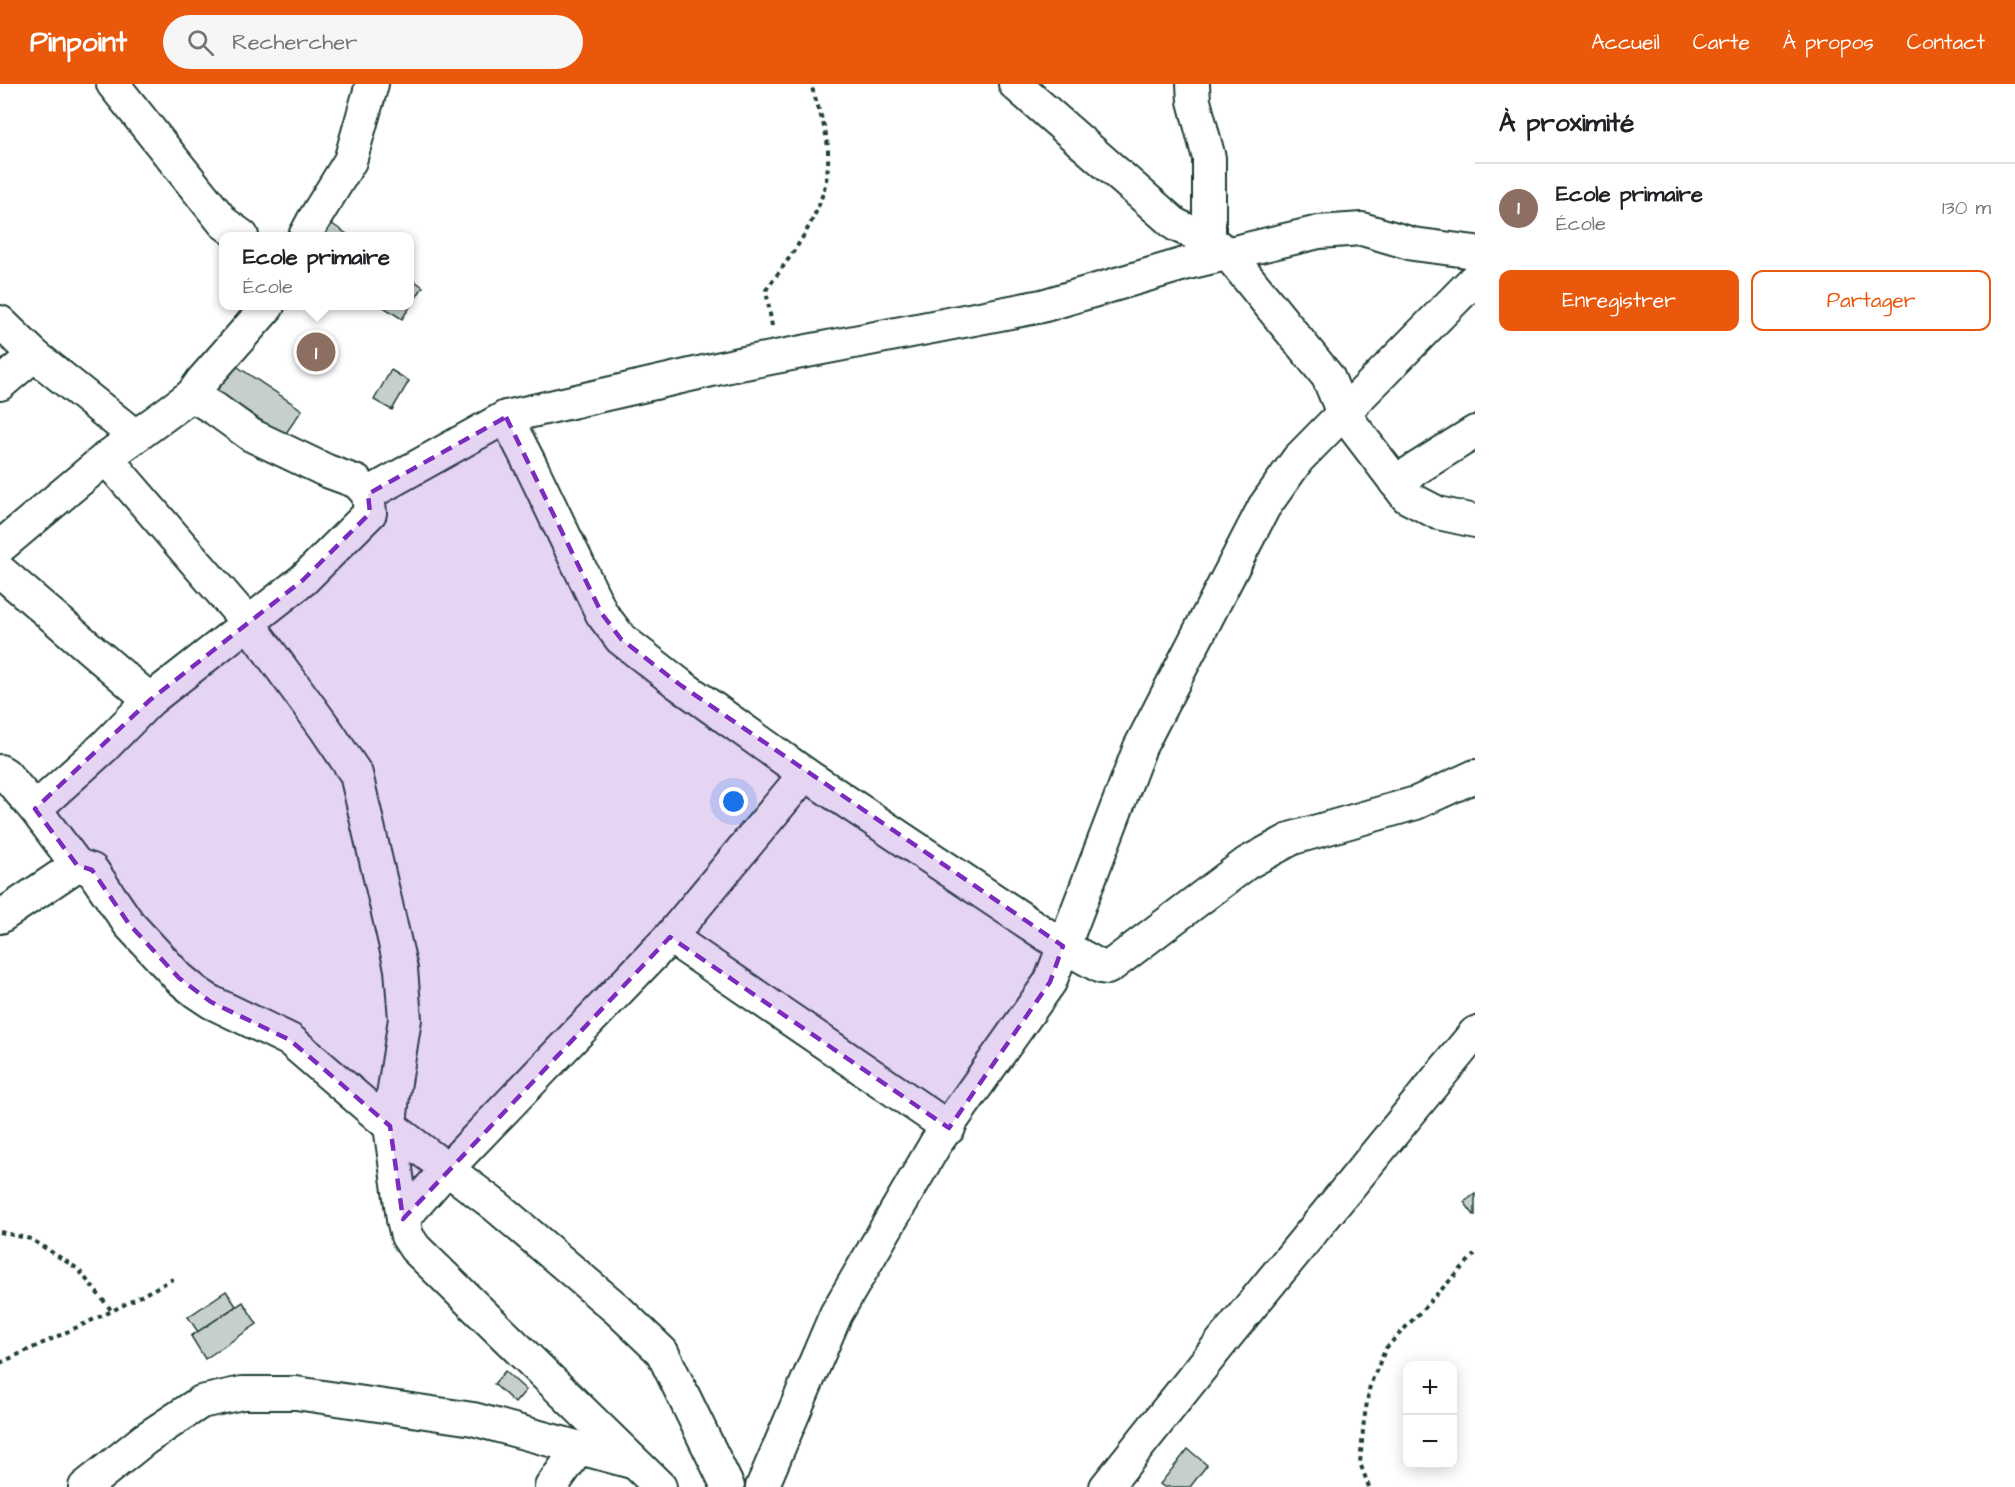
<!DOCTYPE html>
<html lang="fr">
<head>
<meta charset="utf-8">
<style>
	body { margin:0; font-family:"Architects Daughter",sans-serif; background:#f6f6f6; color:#202124 }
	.controls { position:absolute; right:18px; bottom:18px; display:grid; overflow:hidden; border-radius:12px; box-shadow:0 3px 15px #0003 }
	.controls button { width:54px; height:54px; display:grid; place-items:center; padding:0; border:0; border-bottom:2px solid #e0e0e0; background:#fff; color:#202124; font:30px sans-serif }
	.you { position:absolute; left:734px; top:718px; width:21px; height:21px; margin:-15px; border:4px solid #fff; border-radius:50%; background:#1a73e8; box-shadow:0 0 0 9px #1a73e833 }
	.badge { display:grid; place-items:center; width:39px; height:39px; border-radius:50%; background:#ea580c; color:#fff; font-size:20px; font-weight:700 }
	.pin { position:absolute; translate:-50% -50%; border:3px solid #fff; box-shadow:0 2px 6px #0006 }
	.popup { position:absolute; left:219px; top:148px; width:195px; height:78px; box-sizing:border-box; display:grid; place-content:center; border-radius:12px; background:#fff; filter:drop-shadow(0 2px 4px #0005); font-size:20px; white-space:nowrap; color:#757577 }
	.popup b { font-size:22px; color:#202124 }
	.popup::after { content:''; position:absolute; left:50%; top:100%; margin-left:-12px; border:12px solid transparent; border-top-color:#fff }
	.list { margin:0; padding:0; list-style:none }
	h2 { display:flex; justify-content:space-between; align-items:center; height:78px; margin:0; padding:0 24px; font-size:26px }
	h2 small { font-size:20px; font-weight:400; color:#757577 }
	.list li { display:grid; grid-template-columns:39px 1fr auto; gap:18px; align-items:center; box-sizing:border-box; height:90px; padding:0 24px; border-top:2px solid #e0e0e0 }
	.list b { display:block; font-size:22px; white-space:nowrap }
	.list p { margin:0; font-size:20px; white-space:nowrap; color:#757577 }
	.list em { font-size:20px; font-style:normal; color:#757577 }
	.actions { display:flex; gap:12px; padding:18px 24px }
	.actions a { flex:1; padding:14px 0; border:2px solid #ea580c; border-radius:12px; text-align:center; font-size:21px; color:#ea580c }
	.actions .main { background:#ea580c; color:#fff }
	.icon { flex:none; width:33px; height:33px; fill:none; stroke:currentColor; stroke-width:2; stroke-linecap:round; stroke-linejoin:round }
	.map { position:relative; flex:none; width:1475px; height:1403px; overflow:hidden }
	header { display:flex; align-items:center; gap:36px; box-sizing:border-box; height:84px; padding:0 30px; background:#ea580c; color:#fff }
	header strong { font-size:28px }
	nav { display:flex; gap:33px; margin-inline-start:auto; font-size:21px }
	.search { width:420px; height:54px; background:#f6f6f6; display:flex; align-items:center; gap:15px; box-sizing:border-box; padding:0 21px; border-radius:33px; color:#757577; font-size:22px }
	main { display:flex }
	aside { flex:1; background:#fff }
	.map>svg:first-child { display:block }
	.building { fill:#c7cfcc; stroke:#1f3d34; stroke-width:1.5 }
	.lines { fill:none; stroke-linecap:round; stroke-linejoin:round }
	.minor-casing { stroke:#1f3d34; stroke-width:36 }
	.path { stroke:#1f3d34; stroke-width:4; stroke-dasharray:4.5 4.5; stroke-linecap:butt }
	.minor { stroke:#fff; stroke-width:32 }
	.marked { fill:#7b2cbf; fill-opacity:0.2; stroke:#7b2cbf; stroke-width:4.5; stroke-dasharray:12 8; stroke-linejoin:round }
</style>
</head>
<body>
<header>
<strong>Pinpoint</strong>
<div class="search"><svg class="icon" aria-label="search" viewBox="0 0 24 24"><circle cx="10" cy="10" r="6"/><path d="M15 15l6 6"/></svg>Rechercher</div>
<nav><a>Accueil</a><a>Carte</a><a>À propos</a><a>Contact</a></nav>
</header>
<main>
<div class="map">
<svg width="1475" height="1403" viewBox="0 0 1475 1403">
	<rect width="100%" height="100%" fill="#fff"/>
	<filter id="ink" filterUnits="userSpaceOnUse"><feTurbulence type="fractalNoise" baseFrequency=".0167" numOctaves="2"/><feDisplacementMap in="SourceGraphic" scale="12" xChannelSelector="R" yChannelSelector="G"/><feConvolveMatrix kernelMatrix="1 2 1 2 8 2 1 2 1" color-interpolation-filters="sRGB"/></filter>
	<g filter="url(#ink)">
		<g class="building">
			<path d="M 332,140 L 350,152 L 324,152 Z"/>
			<path d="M 409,193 L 423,203 L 402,235 L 382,222 L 409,222 Z"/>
			<path d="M 232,279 L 302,326 L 284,352 L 215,305 Z"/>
			<path d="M 391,286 L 409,297 L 392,326 L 374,316 Z"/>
			<path d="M 1475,1110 L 1475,1131 L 1474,1131 L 1464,1118 Z"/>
			<path d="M 226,1207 L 236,1222 L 198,1248 L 188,1233 Z"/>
			<path d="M 243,1218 L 257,1240 L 205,1275 L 191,1252 Z"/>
			<path d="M 505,1287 L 526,1306 L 515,1319 L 494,1300 Z"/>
			<path d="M 1188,1365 L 1207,1381 L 1190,1403 L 1164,1403 L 1160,1400 Z"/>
		</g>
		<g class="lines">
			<defs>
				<g id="minor">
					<path d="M 113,0 L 224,139 L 242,152"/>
					<path d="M 1015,0 L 1176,141 L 1209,156 L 1229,171 L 1328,293 L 1343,329 L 1407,413 L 1438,429 L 1475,437"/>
					<path d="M 1193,0 L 1194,17 L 1209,74 L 1209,156"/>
					<path d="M 305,152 L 313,137 L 350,77 L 372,0"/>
					<path d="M 0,238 L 34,271 L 135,352"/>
					<path d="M 0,300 L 34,271"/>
					<path d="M 192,311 L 202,297 L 268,222"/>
					<path d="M 506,333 L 531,382 L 602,530 L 621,555 L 679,600 L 805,690 L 1063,862 L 1101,883 L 1107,884 L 1112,881 L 1247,779 L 1293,754 L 1416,719 L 1475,692"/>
					<path d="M 106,374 L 249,540 L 325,644 L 356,690 L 401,885 L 405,935 L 393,1011 L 390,1042 L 403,1135 L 407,1152 L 415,1164 L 660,1403"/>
					<path d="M 1395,398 L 1475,348"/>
					<path d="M 368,410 L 506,333 L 734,281 L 1042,222 L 1188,179 L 1319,148 L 1362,145 L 1413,160 L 1475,168"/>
					<path d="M 0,463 L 106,374 L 192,311 L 215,325 L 251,351 L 327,387 L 357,398 L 368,410 L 370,429 L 303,496 L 150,616 L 104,663 L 35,725"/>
					<path d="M 0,487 L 150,616"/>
					<path d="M 0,687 L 5,690 L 35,725 L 77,781"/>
					<path d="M 0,833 L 77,781 L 92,786 L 129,840 L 179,894 L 196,908 L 211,918 L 290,956 L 390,1042 L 496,1122 L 617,1225 L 662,1268 L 728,1403"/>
					<path d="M 670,853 L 949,1044"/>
					<path d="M 403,1135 L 446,1086 L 670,853 L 805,690"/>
					<path d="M 85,1403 L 145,1355 L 201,1318 L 242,1309 L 296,1309 L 473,1335 L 632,1378"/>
					<path d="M 551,1403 L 579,1364"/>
					<path d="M 762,1403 L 836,1230 L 936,1059 L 1050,898 L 1140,663 L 1264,423 L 1298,375 L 1475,195"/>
					<path d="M 1106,1403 L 1228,1250 L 1475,949"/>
				</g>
			</defs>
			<use href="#minor" class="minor-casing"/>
			<g class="path">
				<path d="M 772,242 L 766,206 C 796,165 831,121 828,67 C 828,48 816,19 811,0"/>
				<path d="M 0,1148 L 31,1155 L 78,1185 L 112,1227"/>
				<path d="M 0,1279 L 112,1227 L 173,1195"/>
				<path d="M 1369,1403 L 1360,1379 L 1364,1336 L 1370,1301 L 1386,1264 L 1475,1170"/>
			</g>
			<use href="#minor" class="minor"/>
		</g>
	</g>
	<path class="marked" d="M 506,333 L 602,530 L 621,555 L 679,600 L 1063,862 L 1050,898 L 949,1044 L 670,853 L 403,1135 L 390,1042 L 290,956 L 211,918 L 179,894 L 129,840 L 92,786 L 77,781 L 35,725 L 150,616 L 303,496 L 370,429 L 368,410 Z"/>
</svg>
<div class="controls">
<button>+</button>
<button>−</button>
</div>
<div class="you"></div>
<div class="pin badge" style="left:316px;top:268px;background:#8d6e63">1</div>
<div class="popup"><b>Ecole primaire</b>École</div>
</div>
<aside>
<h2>À proximité<small></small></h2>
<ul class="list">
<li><span class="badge" style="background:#8d6e63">1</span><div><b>Ecole primaire</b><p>École</p></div><em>130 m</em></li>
</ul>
<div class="actions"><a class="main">Enregistrer</a><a>Partager</a></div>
</aside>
</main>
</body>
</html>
